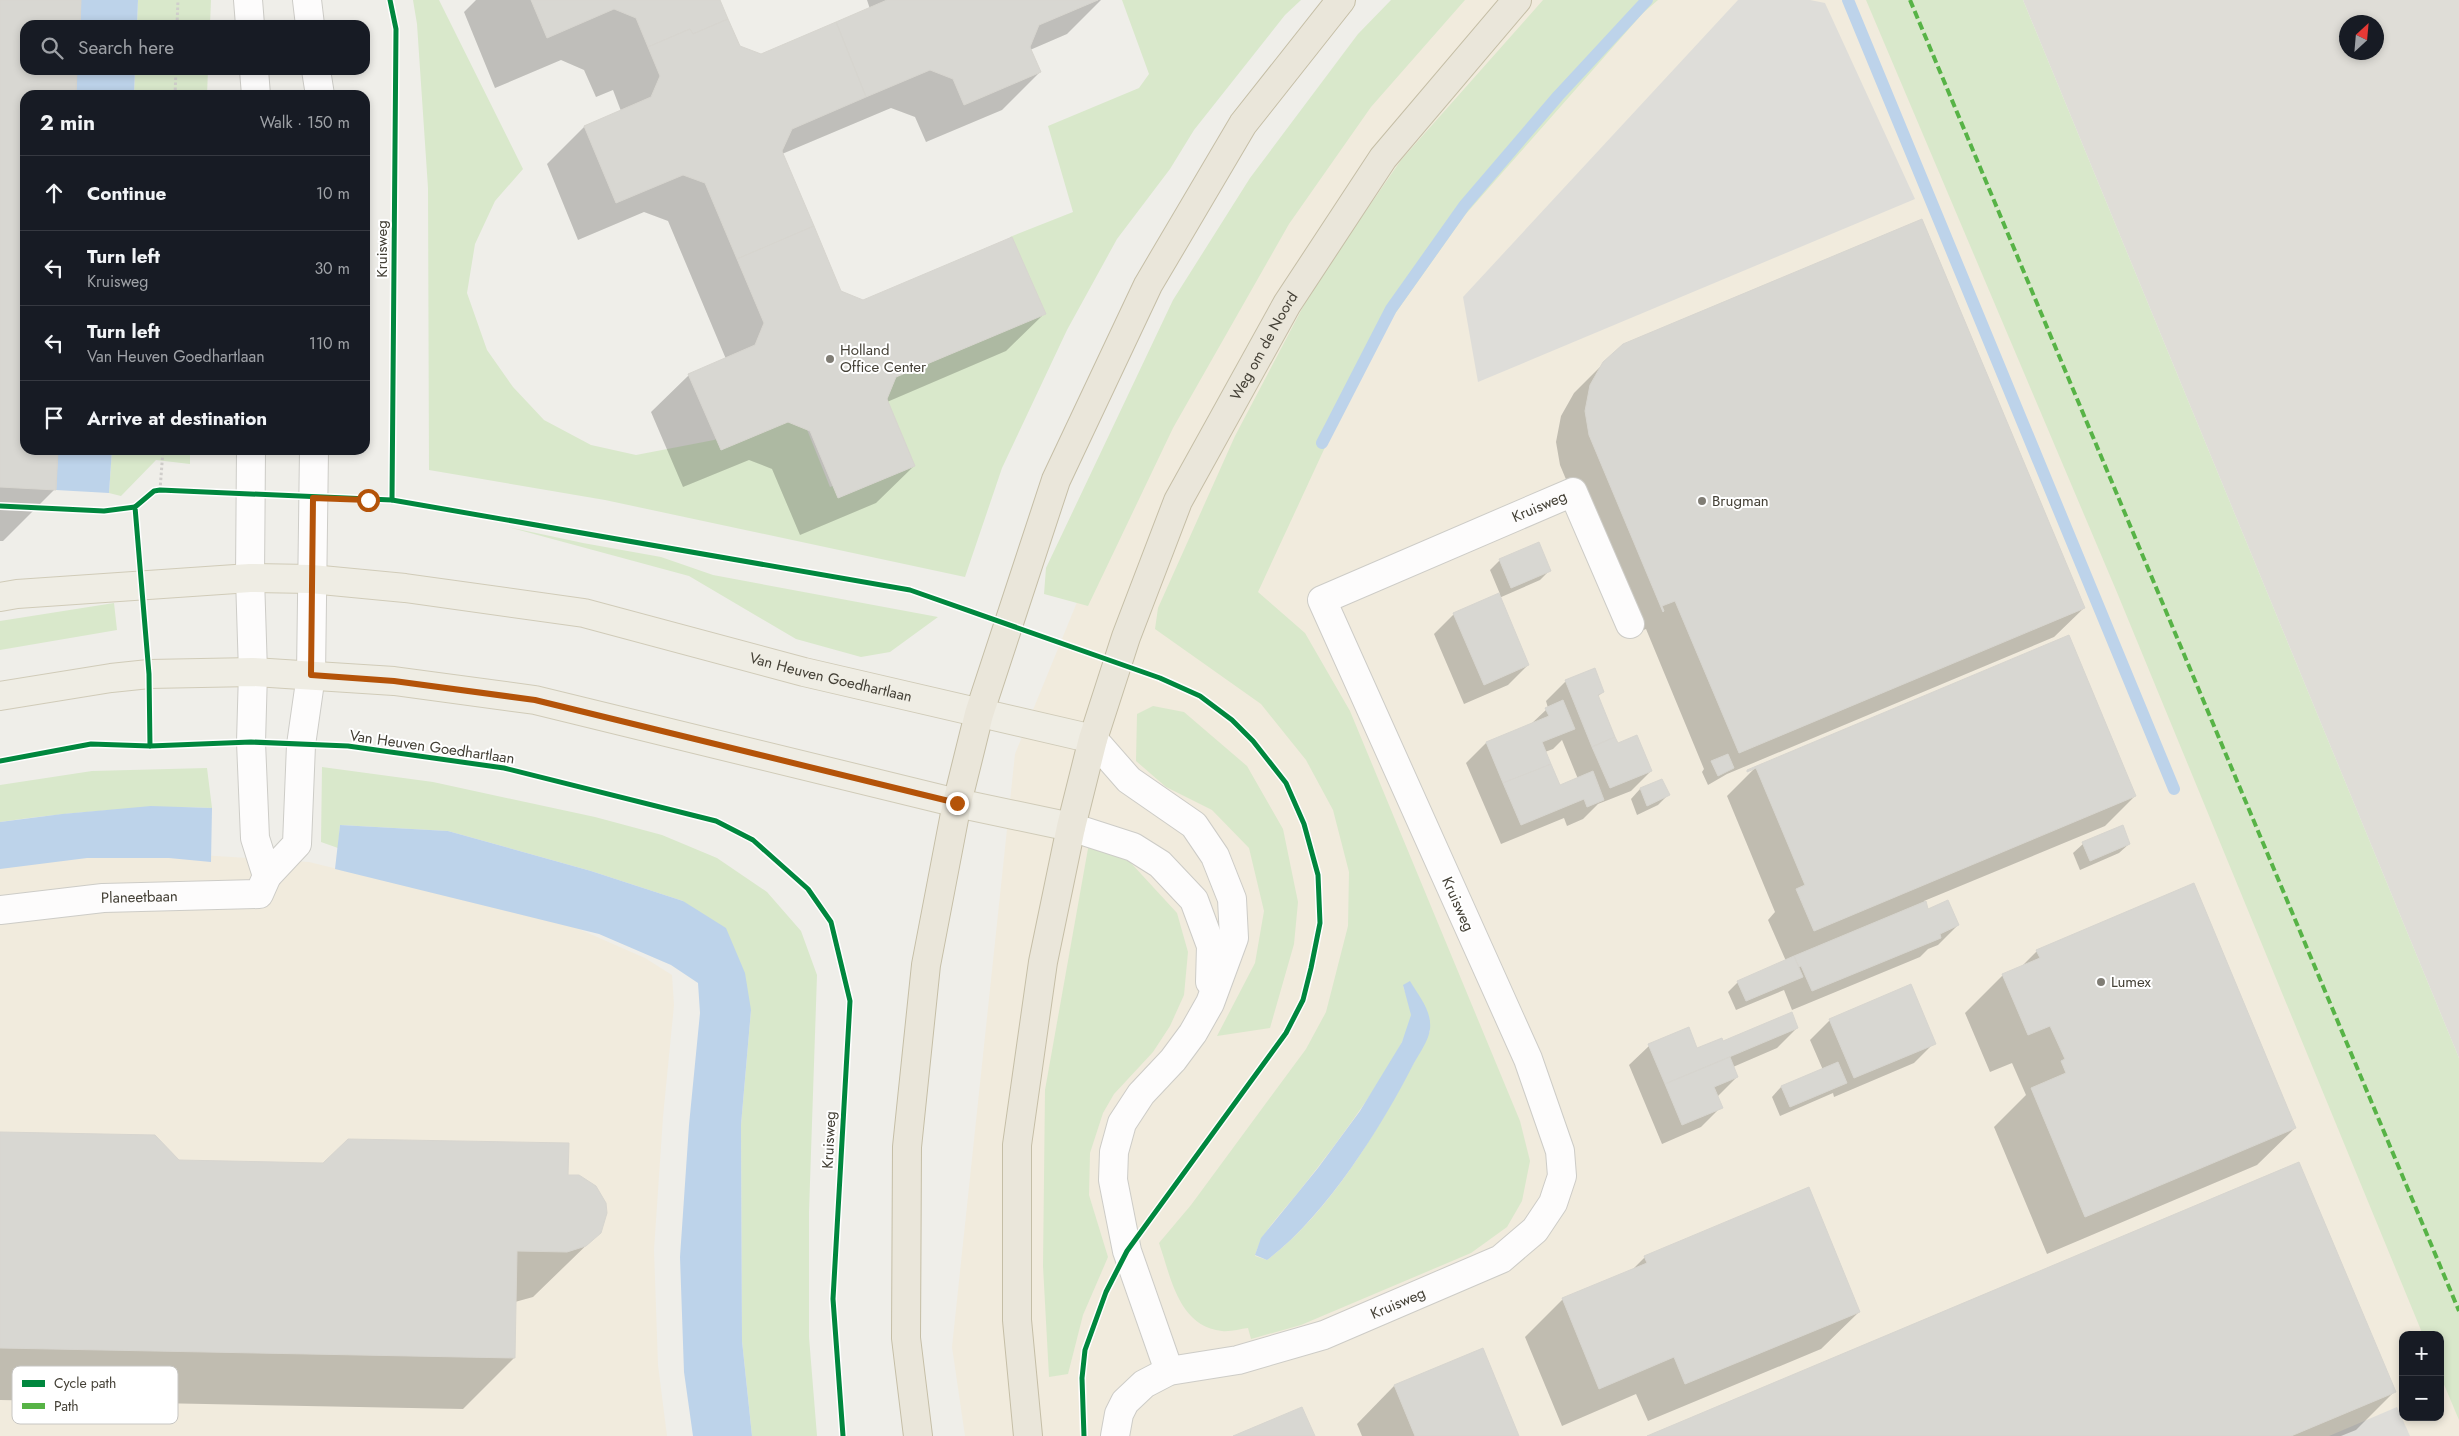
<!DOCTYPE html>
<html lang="en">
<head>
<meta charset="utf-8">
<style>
	body { margin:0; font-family:Jost,sans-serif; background:#242831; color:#f1f3f6 }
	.controls { position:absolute; right:15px; bottom:15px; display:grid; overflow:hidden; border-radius:10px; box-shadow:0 2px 8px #0003 }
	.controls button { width:45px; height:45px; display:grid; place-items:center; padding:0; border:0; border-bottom:1px solid #363941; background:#171b24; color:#f1f3f6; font:25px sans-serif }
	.compass { position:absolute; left:2339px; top:15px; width:45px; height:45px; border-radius:50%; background:#171b24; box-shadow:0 2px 8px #0003; rotate:26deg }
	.stop { position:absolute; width:15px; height:15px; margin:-11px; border:4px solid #b45309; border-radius:50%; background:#fff }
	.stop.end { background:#b45309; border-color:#fff; box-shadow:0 1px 5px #0008 }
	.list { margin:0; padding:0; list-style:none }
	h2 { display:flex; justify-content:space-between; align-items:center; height:65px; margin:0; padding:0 20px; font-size:21px }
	h2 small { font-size:16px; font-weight:400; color:#9ea1a6 }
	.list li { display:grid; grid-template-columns:32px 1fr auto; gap:15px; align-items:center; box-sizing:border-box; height:75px; padding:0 20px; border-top:1px solid #363941 }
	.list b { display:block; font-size:19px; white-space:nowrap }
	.list p { margin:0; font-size:16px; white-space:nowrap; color:#9ea1a6 }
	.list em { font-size:16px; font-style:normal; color:#9ea1a6 }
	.icon { flex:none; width:28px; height:28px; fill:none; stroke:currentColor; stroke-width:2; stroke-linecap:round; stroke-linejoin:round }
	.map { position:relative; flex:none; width:2459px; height:1436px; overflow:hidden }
	.search { position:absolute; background:#171b24; box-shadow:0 2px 8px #0003; left:20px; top:20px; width:350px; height:55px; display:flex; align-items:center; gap:12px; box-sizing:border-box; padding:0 18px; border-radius:15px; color:#9ea1a6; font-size:19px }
	.panel { position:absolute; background:#171b24; box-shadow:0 2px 8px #0003; left:20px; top:90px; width:350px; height:365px; border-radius:15px }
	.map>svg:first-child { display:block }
	.commercial { fill:#f1ebdd; fill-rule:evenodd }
	.industrial { fill:#dfddd7; fill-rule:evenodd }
	.green { fill:#d9e8cb; fill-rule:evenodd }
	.parking { fill:#deddd9 }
	.water { fill:#bdd3ea }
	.shadow { fill:#0003; fill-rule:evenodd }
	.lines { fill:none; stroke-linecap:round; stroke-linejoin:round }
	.stream { stroke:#bdd3ea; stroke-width:12 }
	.building { fill:#d8d7d2; stroke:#d7d5cf }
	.minor-casing { stroke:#cdccc7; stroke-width:30 }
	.major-casing { stroke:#d0cbb8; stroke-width:30 }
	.highway-casing { stroke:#c5bea6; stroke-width:30 }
	.path { stroke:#d0cecb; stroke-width:3; stroke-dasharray:2.5 2.5; stroke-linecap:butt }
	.minor { stroke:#fdfcfc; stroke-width:28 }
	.major { stroke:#efede4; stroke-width:28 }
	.highway { stroke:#eae6da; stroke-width:28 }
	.quiet { stroke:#57b346; stroke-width:4; stroke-dasharray:8 4; stroke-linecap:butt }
	.cycleway-casing { stroke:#fff; stroke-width:8 }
	.cycleway { stroke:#00873e; stroke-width:5 }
	.route { stroke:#b45309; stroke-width:6 }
	.poi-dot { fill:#807d75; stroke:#fff; stroke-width:2 }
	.labels { text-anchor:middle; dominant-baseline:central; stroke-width:4; stroke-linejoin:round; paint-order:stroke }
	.street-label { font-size:15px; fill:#444036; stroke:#fff }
	.poi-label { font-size:15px; fill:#444036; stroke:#fff; text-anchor:start }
	.key { fill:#fff; stroke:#c7c6c3; stroke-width:1 }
	.key-label { font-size:14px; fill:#444036 }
</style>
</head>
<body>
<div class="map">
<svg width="2459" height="1436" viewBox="0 0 2459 1436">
	<rect width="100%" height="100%" fill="#efeee9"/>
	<g class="commercial">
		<path d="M 1441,0 L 1959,0 L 2459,1183 L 2459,1436 L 965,1436 L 952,1347 L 1015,754 L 1187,333 ZM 2403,1335 L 2440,1335 L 2440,1417 L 2403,1417 Z"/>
		<path d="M 184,854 L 309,862 L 572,926 L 645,958 L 672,975 L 674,1005 L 663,1117 L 654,1250 L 658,1365 L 667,1436 L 0,1436 L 0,858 Z"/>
	</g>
	<path class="industrial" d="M 2023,0 L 2459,0 L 2459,1058 ZM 2346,22 L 2376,22 L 2376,52 L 2346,52 Z"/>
	<g class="green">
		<path d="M 138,0 L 211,0 L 210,25 L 137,25 Z"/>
		<path d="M 413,0 L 439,0 L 523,169 L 495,201 L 475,244 L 467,293 L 487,350 L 513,387 L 544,420 L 591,445 L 636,455 L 714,440 L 780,415 L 806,427 L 830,487 L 906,458 L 881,391 L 893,366 L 1038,310 L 1010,237 L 1073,212 L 1048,126 L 1139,88 L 1149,74 L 1122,0 L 1301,0 L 1285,15 L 1194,130 L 1170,169 L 1117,239 L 1067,330 L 1002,468 L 965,577 L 605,500 L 429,470 L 428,188 L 417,24 Z"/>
		<path d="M 1391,0 L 1465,0 L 1371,107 L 1289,224 L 1173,428 L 1088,606 L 1044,594 L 1046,568 L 1173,300 L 1250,178 L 1358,34 Z"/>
		<path d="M 1543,0 L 1658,0 L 1643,13 L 1465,215 L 1392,318 L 1327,443 L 1258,592 L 1305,633 L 1350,711 L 1520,1121 L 1530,1161 L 1522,1201 L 1507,1227 L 1471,1253 L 1301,1325 L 1251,1339 L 1248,1328 C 1240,1329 1230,1332 1222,1331 C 1178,1326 1171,1277 1159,1243 L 1191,1205 L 1306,1049 L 1326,1012 L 1348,926 L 1349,872 L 1333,810 L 1306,760 L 1261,704 L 1155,629 L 1158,608 L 1235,436 L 1314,286 L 1401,160 ZM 1403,985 L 1430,1031 C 1392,1107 1336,1209 1267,1260 L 1255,1256 C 1262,1230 1284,1211 1300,1190 C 1323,1162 1412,1046 1411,1014 C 1411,1005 1405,994 1403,985 Z"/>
		<path d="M 1866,0 L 2023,0 L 2459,1058 L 2459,1420 L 2440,1375 L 2440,1335 L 2423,1335 L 2116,590 Z"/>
		<path d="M 135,70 L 208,70 L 207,95 L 134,95 Z"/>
		<path d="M 112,450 L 190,450 L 190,464 L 156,460 L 121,496 L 109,493 Z"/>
		<path d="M 508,527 L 583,543 L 661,557 L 713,575 L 938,617 L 890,652 L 861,657 L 796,639 L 689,576 Z"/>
		<path d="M 114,603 L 117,630 L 0,650 L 0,621 Z"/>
		<path d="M 1153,706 L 1184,712 L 1247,766 L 1283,829 L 1298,902 L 1294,944 L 1270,1028 L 1217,1036 L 1255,963 L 1264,911 L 1249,848 L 1212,810 L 1166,787 L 1136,761 L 1137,714 Z"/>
		<path d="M 322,767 L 433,782 L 595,817 L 662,835 L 717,858 L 767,892 L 801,931 L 817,975 L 809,1212 L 809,1337 L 817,1436 L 752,1436 L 742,1341 L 741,1125 L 751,1010 L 683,901 L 591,871 L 448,831 L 340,825 L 338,848 L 321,842 Z"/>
		<path d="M 207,768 L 212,808 C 140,806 72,812 0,822 L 0,785 L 92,771 Z"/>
		<path d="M 1089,843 L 1130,862 L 1177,913 L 1188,952 L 1184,995 L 1170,1026 L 1153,1052 L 1114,1094 L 1103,1113 L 1090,1153 L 1089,1195 L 1108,1257 L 1083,1315 L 1068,1374 L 1049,1377 L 1043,1266 L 1045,1090 Z"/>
	</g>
	<g class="parking">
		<path d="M 1738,0 L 1810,0 L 1825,3 L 1915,199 L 1478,382 L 1463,297 Z"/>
		<path d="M 2397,1407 L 2410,1436 L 2329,1436 Z"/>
	</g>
	<g class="water">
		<path d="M 81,0 L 138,0 L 137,25 L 80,25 Z"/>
		<path d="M 77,70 L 135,70 L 134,95 L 76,95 Z"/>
		<path d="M 58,450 L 112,450 L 109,493 L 56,490 Z"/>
		<path d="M 151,806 L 212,808 L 211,862 L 169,858 L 87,858 L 0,869 L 0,822 L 62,814 Z"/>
		<path d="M 340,825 L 448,831 L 591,871 L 683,901 L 726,928 L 745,973 L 751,1010 L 741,1125 L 742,1341 L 752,1436 L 693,1436 L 684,1372 L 680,1257 L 689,1125 L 700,1013 L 698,983 L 671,965 L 599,934 L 335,869 Z"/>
		<path d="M 1410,981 C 1419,996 1432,1011 1430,1029 C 1429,1040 1419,1054 1414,1063 C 1381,1128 1325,1217 1267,1260 L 1255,1255 L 1261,1238 L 1318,1168 L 1360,1111 L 1402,1042 L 1411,1015 L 1403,985 Z"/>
	</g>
	<g class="shadow">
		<path d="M 0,0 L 80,0 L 78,25 L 25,25 L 25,70 L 76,70 L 75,95 L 25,95 L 25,450 L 56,450 L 54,490 L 3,541 L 0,541 Z"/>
		<path d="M 476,0 L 719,0 L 739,47 L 761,55 L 870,9 L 867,0 L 1101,0 L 1067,34 L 1030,50 L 1040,72 L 1002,110 L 926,142 L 915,117 L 891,108 L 782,154 L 840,291 L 863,301 L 1044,314 L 1006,351 L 887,402 L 914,466 L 876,503 L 800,535 L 772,469 L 749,460 L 683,487 L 651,412 L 689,375 L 726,359 L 668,221 L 644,212 L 578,240 L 547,164 L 584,127 L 621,111 L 613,90 L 596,97 L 584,70 L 561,60 L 495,88 L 464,12 Z"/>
		<path d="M 1604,363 L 2084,608 L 2054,637 L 1727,774 L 1708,785 L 1702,772 L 1704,769 L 1646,629 L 1631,635 L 1560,465 L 1556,442 L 1561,416 L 1574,393 Z"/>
		<path d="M 1500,560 L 1550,570 L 1540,580 L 1499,598 L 1528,665 L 1508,685 L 1464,704 L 1434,634 L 1454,614 L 1500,594 L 1490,570 Z"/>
		<path d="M 1594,670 L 1603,692 L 1597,697 L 1617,745 L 1651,771 L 1631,791 L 1598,804 L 1583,819 L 1567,826 L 1564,818 L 1501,844 L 1466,763 L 1486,743 L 1530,725 L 1548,708 L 1546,701 L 1566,681 ZM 1562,740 L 1578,779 L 1559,787 L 1545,752 L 1553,749 Z"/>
		<path d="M 1756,767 L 2135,796 L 2105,826 L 1924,901 L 1928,910 L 1958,925 L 1938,945 L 1928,949 L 1920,957 L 1792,1010 L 1784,990 L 1736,1010 L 1728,992 L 1738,982 L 1786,961 L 1768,920 L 1775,912 L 1727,796 Z"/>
		<path d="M 1662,780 L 1668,795 L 1658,805 L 1637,815 L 1631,799 L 1640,789 Z"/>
		<path d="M 2083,844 L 2129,844 L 2119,853 L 2080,870 L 2073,853 Z"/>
		<path d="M 2037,951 L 2295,1128 L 2257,1165 L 2047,1254 L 1994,1127 L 2026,1095 L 2012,1063 L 1990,1072 L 1965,1013 L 2003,975 L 2020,968 Z"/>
		<path d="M 1830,1020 L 1934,1043 L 1914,1063 L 1834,1097 L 1833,1093 L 1780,1116 L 1772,1097 L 1781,1087 L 1823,1070 L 1810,1040 Z"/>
		<path d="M 1797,1028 L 1777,1048 L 1733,1067 L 1737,1077 L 1717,1097 L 1721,1107 L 1701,1127 L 1662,1144 L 1629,1065 L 1649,1046 L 1697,1050 Z"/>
		<path d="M 0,1133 L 178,1161 L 578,1176 L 595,1186 L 600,1232 L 533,1297 L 515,1302 L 514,1358 L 463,1409 L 0,1400 Z"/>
		<path d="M 1645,1257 L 1859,1312 L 1821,1349 L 1648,1421 L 1636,1394 L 1562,1426 L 1525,1337 L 1563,1299 L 1631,1271 Z"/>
		<path d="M 1482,1350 L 1518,1436 L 1362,1436 L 1357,1424 L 1394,1386 Z"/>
		<path d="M 2394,1392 L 2356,1430 L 2341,1436 L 1650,1436 Z"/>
	</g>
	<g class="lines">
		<g class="stream">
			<path d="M 1848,0 L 2174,789"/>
			<path d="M 1322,443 L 1391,309 L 1464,206 L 1558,96 L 1647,0"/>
		</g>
	</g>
	<g class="building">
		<path d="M 0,0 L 81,0 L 80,25 L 25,25 L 25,70 L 77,70 L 76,95 L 25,95 L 25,450 L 58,450 L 56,490 L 0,487 Z"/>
		<path d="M 531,0 L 720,0 L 728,19 L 693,34 L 690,29 L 648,47 L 636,18 L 614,9 L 547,38 Z"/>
		<path d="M 887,0 L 1098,0 L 1039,25 L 1030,47 L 1041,72 L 964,105 L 953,79 L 930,70 L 866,97 L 836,22 Z"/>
		<path d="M 728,19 L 740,46 L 761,54 L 836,22 L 866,97 L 792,129 L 782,151 L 814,226 L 737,259 L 705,183 L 683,175 L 616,203 L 584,126 L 651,97 L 660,76 L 648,47 L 690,29 L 693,34 Z"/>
		<path d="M 1922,219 L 2085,608 L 1739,753 L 1675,601 L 1662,606 L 1664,611 L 1663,612 L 1589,435 L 1585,411 L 1590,385 L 1603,362 L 1623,344 Z"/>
		<path d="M 814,226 L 841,291 L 863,300 L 1012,237 L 1046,314 L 896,377 L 887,399 L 915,466 L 838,498 L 810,431 L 788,422 L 721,450 L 688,374 L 755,345 L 764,323 L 737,259 Z"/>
		<path d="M 1539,542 L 1551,571 L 1511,588 L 1499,559 Z"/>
		<path d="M 1499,593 L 1529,665 L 1484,685 L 1453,613 Z"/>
		<path d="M 2069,635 L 2136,796 L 1814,931 L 1796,889 L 1805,885 L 1756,768 L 1747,772 L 1747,770 Z"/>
		<path d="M 1595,668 L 1604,692 L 1598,695 L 1615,737 L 1592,747 L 1565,680 Z"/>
		<path d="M 1563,700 L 1575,729 L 1542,742 L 1551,764 L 1503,783 L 1486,742 L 1549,716 L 1545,708 Z"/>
		<path d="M 1637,735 L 1652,771 L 1610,788 L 1592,747 L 1615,737 L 1618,743 Z"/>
		<path d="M 1728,754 L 1734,768 L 1718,776 L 1711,761 Z"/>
		<path d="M 1551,764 L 1560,785 L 1593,771 L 1604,800 L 1587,807 L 1584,799 L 1521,825 L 1503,783 Z"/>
		<path d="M 1662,779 L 1670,795 L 1647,806 L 1640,788 Z"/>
		<path d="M 2123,825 L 2130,844 L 2090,861 L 2082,842 Z"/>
		<path d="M 2194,883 L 2296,1128 L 2085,1217 L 2031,1088 L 2066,1073 L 2061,1061 L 2065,1059 L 2050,1026 L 2028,1035 L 2002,974 L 2040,958 L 2036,950 Z"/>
		<path d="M 1948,900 L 1959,925 L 1940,934 L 1941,938 L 1812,991 L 1801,966 L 1799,967 L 1794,956 L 1926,901 L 1928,909 Z"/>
		<path d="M 1794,956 L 1803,977 L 1746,1001 L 1737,981 Z"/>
		<path d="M 1911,984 L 1936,1044 L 1854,1078 L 1829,1019 Z"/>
		<path d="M 1792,1012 L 1798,1028 L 1665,1084 L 1648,1044 L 1689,1027 L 1697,1048 L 1722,1038 L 1723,1041 Z"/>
		<path d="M 1730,1057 L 1738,1077 L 1714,1087 L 1723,1108 L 1682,1125 L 1665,1084 Z"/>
		<path d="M 1838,1062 L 1847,1083 L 1790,1107 L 1781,1086 Z"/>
		<path d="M 0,1132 L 155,1135 L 179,1160 L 323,1163 L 348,1139 L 569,1143 L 568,1175 L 579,1175 L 596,1186 L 606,1203 L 607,1213 L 601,1233 L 586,1246 L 567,1252 L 517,1251 L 515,1358 L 0,1348 Z"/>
		<path d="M 2299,1162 L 2396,1392 L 2291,1436 L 1647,1436 Z"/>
		<path d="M 1809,1187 L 1860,1312 L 1685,1384 L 1674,1357 L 1599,1389 L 1562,1298 L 1647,1263 L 1644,1256 Z"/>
		<path d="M 1483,1348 L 1519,1436 L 1415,1436 L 1394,1385 Z"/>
		<path d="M 1302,1407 L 1315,1436 L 1233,1436 Z"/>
	</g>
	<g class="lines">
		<defs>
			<g id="minor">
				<path d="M 248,0 L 250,25"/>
				<path d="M 307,0 L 310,25"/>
				<path d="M 254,70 L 256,95"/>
				<path d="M 316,70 L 320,95"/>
				<path d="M 251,450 L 250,578 L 253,672 L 251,742 L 255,838 L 267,876"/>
				<path d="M 1093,739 L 1129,780 L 1194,825 L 1215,856 L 1232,899 L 1234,938 L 1210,1003 L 1193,1033 L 1173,1060 L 1141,1094 L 1122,1123 L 1114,1152 L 1113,1180 L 1127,1251 L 1169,1371"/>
				<path d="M 1071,827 L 1133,847 L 1160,864 L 1194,900 L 1211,946 L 1210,982"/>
				<path id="s1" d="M 0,910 L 103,898 L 259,894 L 267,876 L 297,844 L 301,745 L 311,675 L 314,450"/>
				<path id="s2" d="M 1115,1436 L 1119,1414 L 1125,1402 L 1144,1384 L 1169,1371 L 1238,1360 L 1324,1335 L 1501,1259 L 1535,1230 L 1553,1203 L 1562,1176 L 1560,1151 L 1528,1059 L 1322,600 L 1573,492 L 1630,624"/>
			</g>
			<g id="major">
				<path id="s3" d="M 0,597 L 17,594 L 250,578 L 311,579 L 405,588 L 584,613 L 804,672 L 1093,739"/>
				<path d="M 0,696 L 111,678 L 149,674 L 253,672 L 394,681 L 535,700 L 957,803 L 1071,827"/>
			</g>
			<g id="highway">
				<path d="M 918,1436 L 906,1338 L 907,1147 L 926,965 L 957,803 L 979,714 L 1056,480 L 1148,285 L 1243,124 L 1341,0"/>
				<path id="s4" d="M 1028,1436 L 1017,1320 L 1017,1145 L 1043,962 L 1071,827 L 1093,739 L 1126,637 L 1178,501 L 1287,304 L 1383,158 L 1517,0"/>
			</g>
		</defs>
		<use href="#minor" class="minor-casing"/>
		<use href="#major" class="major-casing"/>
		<use href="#highway" class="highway-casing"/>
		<g class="path">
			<path d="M 177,25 L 178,0"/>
			<path d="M 175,95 L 176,70"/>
			<path d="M 160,490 L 163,450"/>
		</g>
		<use href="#minor" class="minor"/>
		<use href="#major" class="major"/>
		<use href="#highway" class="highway"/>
		<path class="quiet" d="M 1910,0 L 2459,1311"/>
		<defs>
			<g id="cycleway">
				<path d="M 390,0 L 396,29 L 392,500"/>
				<path d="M 0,506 L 104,511 L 135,507"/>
				<path d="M 150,746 L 149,674 L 135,507 L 154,491 L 160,490 L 392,500 L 910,590 L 1160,678 L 1200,696 L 1232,720 L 1253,741 L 1286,783 L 1304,824 L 1318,875 L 1320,923 L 1311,968 L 1303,1000 L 1286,1033 L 1127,1251 L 1106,1292 L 1085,1350 L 1082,1378 L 1084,1436"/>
				<path d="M 0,761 L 91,744 L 150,746 L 251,742 L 348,746 L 504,768 L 716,821 L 753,840 L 808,889 L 831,922 L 850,1001 L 833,1299 L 843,1436"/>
			</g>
		</defs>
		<use href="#cycleway" class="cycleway-casing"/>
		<use href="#cycleway" class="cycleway"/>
	</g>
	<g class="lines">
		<path class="route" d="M 368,500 L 313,498 L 311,675 L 394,681 L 535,700 L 957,803"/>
	</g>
	<g class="poi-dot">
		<circle cx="830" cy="359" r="5"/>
		<circle cx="1702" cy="501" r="5"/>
		<circle cx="2101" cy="982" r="5"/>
	</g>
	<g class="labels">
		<g class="street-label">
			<text transform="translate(382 249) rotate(-90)">Kruisweg</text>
			<text stroke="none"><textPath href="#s4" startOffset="1135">Weg om de Noord</textPath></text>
			<text stroke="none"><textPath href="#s2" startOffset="1410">Kruisweg</textPath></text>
			<text stroke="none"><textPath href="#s3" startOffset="842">Van Heuven Goedhartlaan</textPath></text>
			<text transform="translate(432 747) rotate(8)">Van Heuven Goedhartlaan</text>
			<text stroke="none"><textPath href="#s1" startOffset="140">Planeetbaan</textPath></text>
			<text transform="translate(1458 904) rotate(66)">Kruisweg</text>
			<text transform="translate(829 1140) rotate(-87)">Kruisweg</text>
			<text stroke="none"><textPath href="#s2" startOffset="330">Kruisweg</textPath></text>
		</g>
		<g class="poi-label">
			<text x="840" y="350">Holland<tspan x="840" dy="17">Office Center</tspan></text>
			<text x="1712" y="501">Brugman</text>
			<text x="2111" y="982">Lumex</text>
		</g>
	</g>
	<rect x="12" y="1366" width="166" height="58" rx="8" class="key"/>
	<rect x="22" y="1380" width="23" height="7" fill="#00873e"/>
	<rect x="22" y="1403" width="23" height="6" fill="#57b346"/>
	<g class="key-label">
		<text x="54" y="1388">Cycle path</text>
		<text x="54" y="1411">Path</text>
	</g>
</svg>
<div class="controls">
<button>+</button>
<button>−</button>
</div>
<svg class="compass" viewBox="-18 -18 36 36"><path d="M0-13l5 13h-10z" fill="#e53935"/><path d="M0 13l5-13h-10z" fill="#9ea1a6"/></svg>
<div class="stop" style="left:368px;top:500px"></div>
<div class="stop end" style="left:957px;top:803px"></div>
<div class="search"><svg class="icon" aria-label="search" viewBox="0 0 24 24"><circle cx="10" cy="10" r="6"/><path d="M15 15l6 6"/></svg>Search here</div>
<section class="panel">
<h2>2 min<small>Walk · 150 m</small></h2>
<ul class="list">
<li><svg class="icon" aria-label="ahead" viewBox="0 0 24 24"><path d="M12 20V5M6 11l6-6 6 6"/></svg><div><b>Continue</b></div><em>10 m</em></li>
<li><svg class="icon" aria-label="left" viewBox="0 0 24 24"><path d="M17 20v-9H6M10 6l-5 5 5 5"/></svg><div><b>Turn left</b><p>Kruisweg</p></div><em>30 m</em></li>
<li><svg class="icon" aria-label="left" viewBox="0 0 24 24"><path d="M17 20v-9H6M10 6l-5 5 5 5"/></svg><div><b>Turn left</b><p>Van Heuven Goedhartlaan</p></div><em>110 m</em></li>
<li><svg class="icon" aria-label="arrive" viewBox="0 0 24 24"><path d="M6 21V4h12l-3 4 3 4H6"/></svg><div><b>Arrive at destination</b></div></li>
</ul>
</section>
</div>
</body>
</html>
